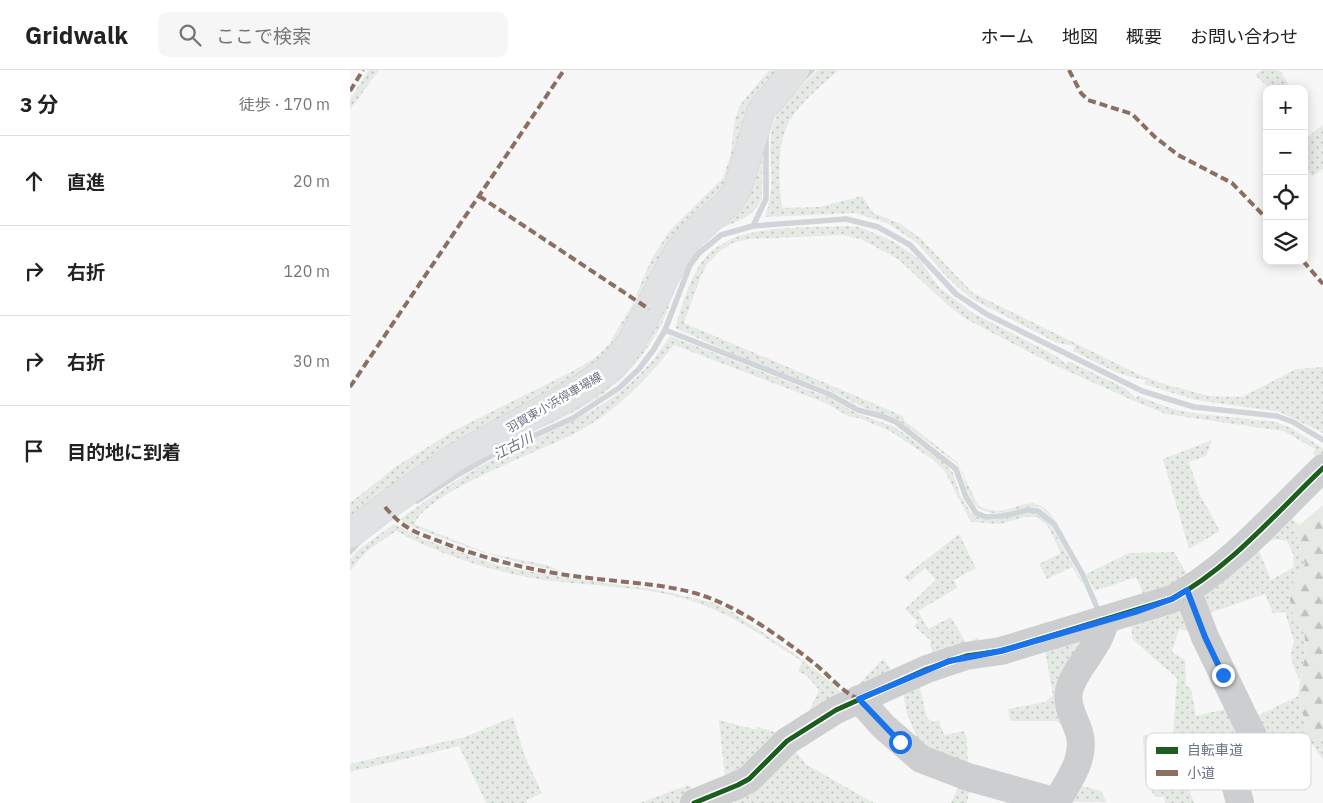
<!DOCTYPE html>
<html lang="ja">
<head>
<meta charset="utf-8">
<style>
	body { margin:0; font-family:"IBM Plex Sans","Noto Sans JP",sans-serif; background:#f6f6f6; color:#222 }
	.controls { position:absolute; right:15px; top:15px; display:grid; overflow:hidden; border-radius:10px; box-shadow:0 2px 12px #0003 }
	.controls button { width:45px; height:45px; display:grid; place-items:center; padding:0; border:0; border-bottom:1px solid #e0e0e0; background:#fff; color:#222; font:25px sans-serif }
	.stop { position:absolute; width:15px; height:15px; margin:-11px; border:4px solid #1a73e8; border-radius:50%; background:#fff }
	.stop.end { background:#1a73e8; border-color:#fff; box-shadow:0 1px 5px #0008 }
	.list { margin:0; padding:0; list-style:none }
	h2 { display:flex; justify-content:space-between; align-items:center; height:65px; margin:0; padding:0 20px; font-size:21px }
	h2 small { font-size:16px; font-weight:400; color:#767676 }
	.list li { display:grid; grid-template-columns:32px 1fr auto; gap:15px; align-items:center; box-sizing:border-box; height:90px; padding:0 20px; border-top:1px solid #e0e0e0 }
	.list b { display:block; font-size:19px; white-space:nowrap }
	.list em { font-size:16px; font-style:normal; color:#767676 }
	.icon { flex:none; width:28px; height:28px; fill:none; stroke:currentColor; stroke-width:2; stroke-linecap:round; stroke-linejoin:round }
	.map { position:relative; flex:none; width:973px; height:733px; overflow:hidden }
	header { display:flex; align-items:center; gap:30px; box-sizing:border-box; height:70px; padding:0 25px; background:#fff; border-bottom:1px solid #e0e0e0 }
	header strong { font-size:24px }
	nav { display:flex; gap:28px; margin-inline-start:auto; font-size:18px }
	.search { width:350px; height:45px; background:#f6f6f6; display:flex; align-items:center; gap:12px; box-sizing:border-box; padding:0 18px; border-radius:10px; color:#767676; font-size:19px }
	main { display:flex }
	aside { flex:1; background:#fff }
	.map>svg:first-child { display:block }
	.grass { fill:url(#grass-dots); fill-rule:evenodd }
	.forest { fill:url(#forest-firs) }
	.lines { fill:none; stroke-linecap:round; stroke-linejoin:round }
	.stream { stroke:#d0d5d9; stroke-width:5.5 }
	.major-casing { stroke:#d3d3d5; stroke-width:29 }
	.minor { stroke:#cdced0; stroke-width:28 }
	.major { stroke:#e1e2e3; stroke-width:28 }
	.quiet { stroke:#8d6e63; stroke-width:4; stroke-dasharray:8 4; stroke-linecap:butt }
	.cycleway-casing { stroke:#fff; stroke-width:8 }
	.cycleway { stroke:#1b5e20; stroke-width:5 }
	.route { stroke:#1a73e8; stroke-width:6 }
	.labels { text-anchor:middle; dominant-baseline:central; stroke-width:5; stroke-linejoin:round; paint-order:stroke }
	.street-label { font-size:12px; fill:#697384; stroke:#fff }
	.water-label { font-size:14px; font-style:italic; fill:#65737f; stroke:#fff }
	.key { fill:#fff; stroke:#d2d5da; stroke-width:1 }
	.key-label { font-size:14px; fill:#697384 }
</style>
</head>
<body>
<header>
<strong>Gridwalk</strong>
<div class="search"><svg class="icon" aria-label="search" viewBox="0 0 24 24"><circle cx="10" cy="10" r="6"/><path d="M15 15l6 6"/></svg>ここで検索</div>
<nav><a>ホーム</a><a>地図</a><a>概要</a><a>お問い合わせ</a></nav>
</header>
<main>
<aside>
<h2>3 分<small>徒歩 · 170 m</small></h2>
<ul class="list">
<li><svg class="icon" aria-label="ahead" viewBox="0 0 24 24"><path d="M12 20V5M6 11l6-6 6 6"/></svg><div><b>直進</b></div><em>20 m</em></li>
<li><svg class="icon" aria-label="right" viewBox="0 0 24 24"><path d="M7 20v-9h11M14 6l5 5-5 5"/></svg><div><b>右折</b></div><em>120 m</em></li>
<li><svg class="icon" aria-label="right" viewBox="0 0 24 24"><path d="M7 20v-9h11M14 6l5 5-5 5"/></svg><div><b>右折</b></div><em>30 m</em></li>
<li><svg class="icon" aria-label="arrive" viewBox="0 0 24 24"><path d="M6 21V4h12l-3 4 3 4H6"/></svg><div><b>目的地に到着</b></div></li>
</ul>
</aside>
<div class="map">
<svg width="973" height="733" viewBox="0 0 973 733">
	<defs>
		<pattern id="grass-dots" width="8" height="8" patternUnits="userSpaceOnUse" patternTransform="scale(1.25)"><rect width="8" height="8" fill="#e6eae5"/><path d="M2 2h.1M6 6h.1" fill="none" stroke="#bec2bf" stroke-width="1.8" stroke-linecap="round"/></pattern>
		<pattern id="forest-firs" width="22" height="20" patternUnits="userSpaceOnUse" patternTransform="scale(1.25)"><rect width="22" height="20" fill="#e6eae5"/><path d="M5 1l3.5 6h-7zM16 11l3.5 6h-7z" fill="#bec2bf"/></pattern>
	</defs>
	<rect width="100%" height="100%" fill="#f7f7f7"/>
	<g class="grass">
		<path d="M 19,0 L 29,0 L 0,40 L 0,29 Z"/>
		<path d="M 419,0 L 439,0 L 391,92 L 297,232 L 286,225 L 301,190 L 320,160 L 373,108 L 381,83 L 385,49 L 390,35 Z"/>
		<path d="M 468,0 L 489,0 C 472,15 453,30 440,50 C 426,73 429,112 432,138 L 469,137 L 512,126 L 523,143 L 549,153 L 570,168 L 623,223 L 792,306 L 814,314 L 859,326 L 892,327 L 946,299 L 973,297 L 973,363 L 930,342 L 846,330 L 794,314 L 796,310 C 770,307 746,292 723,281 L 725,276 L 707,273 L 620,228 L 597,207 L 567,173 L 537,153 L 504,143 L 415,147 C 427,114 418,95 421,64 C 424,37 451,17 468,0 Z"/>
		<path d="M 912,0 L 930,0 L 941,19 L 920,19 L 905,5 Z"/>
		<path d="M 973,55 L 973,99 L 963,106 L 954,96 C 954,70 951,71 973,55 Z"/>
		<path d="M 413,61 L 412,129 C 399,157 369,151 352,172 C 329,199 326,223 312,253 C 273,330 216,346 144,379 L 227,326 Z"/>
		<path d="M 496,156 L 509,157 L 543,171 L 569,189 L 589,217 L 621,242 L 706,286 L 716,294 L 718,291 L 775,318 L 786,328 L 788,326 L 820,338 L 842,343 L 926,352 L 941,358 L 973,378 L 973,386 L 970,389 L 963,384 L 965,379 L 933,361 L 816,344 L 784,331 L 702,294 L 616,249 L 601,238 L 548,189 L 511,169 L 493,165 L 399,169 L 383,173 L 370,181 L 358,193 L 351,206 L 334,253 L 553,346 L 555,351 L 607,392 L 628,435 C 666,458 682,400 715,467 L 706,452 L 690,437 C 667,435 637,456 621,429 C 615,418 615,404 606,393 L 548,350 L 510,336 L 481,321 L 393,288 L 325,258 C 331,238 341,203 355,188 C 385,152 452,159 496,156 Z"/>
		<path d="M 283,233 L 292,240 L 271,280 L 0,456 L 0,433 L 47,396 L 105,360 L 225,300 L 246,287 L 259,274 Z"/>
		<path d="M 320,266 L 477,327 L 506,343 L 545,357 L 593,392 L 603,403 L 610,425 L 621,443 L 628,447 L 644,450 L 679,443 L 687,443 L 693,447 L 701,456 L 733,512 L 731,512 L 722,497 L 697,509 L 689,494 L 711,483 L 697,455 L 687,447 L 675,447 L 650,454 L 621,452 L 594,400 L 582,389 L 540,361 L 509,348 L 500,347 L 473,332 L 324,275 C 296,310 268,340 229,361 C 193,381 81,419 64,454 L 137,483 L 197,495 L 211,501 C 157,492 107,475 56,454 L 50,449 C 81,427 112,405 146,388 C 217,352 275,337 320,266 Z"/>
		<path d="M 862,370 L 856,386 L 839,392 L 850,425 L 870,461 L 839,479 L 813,389 Z"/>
		<path d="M 937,443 L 949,455 L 945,459 L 955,494 L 939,519 L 941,540 L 954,563 L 956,578 L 950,612 L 943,595 L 941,583 L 944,571 L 935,542 L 923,543 L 915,524 L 854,545 L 844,522 ZM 925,469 L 937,471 L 943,484 L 944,497 L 921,510 L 908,478 Z"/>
		<path d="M 44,454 L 73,469 L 150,496 L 211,507 L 309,520 L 361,532 L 379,540 L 439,580 L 481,612 L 495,627 L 458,644 L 469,620 L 457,606 L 448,601 L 453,592 C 414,567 377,540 332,528 C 290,516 244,516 201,511 C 149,504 92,486 46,461 L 17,481 L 0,501 L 0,489 L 8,480 Z"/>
		<path d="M 609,464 L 626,498 L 604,510 L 607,518 L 568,541 L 578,559 L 601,547 L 616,573 L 628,568 L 633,577 L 586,589 L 580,576 L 581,571 L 564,556 L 568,552 L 555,539 L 586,510 L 575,498 L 559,512 L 554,507 Z"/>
		<path d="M 824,482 L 837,504 L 796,531 L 786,507 L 745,521 L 736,504 L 779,483 Z"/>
		<path d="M 829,532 L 846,563 L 829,559 L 822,582 L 835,590 L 836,615 L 841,619 L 846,646 L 884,637 L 898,672 L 852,679 L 854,708 L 852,716 L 840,721 L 844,733 L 815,733 L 814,727 L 805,727 L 795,709 L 793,665 L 823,664 L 827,608 L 783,570 L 780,549 Z"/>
		<path d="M 743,561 L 713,656 L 706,651 L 660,651 L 658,639 L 695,632 L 703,625 L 694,575 Z"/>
		<path d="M 533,589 L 547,606 L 504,619 Z"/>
		<path d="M 568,609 L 577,648 L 583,652 L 589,650 L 594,665 L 614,661 L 617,669 L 618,702 L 556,672 L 566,665 L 557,644 L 552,617 Z"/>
		<path d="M 948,626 L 960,671 L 973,669 L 973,690 L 960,671 L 950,677 L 939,679 L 934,676 L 920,685 L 901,649 Z"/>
		<path d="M 163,647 L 174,684 L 192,723 L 177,730 L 177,733 L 136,733 L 109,676 L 0,702 L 0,694 L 115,667 Z"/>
		<path d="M 369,650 L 407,660 L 408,657 L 432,664 L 375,716 L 330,733 L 290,733 L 338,715 L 344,719 L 375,708 Z"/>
		<path d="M 439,674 L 457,695 L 524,733 L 385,733 L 379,726 Z"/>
		<path d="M 612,708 L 621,711 L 617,733 L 601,733 Z"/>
		<path d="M 732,716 L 751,721 L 757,732 L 711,732 Z"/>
	</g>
	<path class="forest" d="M 973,435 L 973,669 L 960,671 L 948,626 L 956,578 L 954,563 L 941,540 L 939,519 L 955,494 L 945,459 Z"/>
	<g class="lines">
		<g class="stream">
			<path d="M 453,9 L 462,0"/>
			<path d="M 403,156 L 496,149 L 528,157 L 560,175 L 606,224 L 638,245 L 792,321 L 844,337 L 927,346 L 943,352 L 973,370"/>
			<path d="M 315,260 L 479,324 L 508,340 L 531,346 L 546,352 L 606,399 L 616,427 L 626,443 L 636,447 L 652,446 L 679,440 L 688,441 L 704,454 L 733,505 L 749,542"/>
			<path d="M 67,431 L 109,404 L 146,383 L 223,348 L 269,318 L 289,299 L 304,279 L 315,260 L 340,195 L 349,183 L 371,165 L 403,156 L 416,129 L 416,66"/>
			<path d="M 0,482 L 9,472"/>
		</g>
		<defs>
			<path id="major" d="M 0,464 L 35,437 L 104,388 L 226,322 L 262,297 L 282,271 L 327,184 L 339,168 L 378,133 L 387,120 L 411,41 L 445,0"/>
		</defs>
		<use href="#major" class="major-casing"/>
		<g class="minor">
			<path d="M 837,520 L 855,567 L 903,666 L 902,679 L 882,702 L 890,733"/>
			<path d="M 509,629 L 533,656 L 571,689 L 618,707 L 707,732"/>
			<path d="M 344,733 L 388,715 L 399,709 L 437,671 L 486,640 L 577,599 L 616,586 L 651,581 L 822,529 C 880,498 926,443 973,398"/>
			<path d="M 706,733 C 718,711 737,688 729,662 C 725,649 716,636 719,621 C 724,598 750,578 755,550"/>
		</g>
		<use href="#major" class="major"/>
		<g class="quiet">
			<path d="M 719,0 L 731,23 L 738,30 L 782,44 L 805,67 L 828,85 L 882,113 L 917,149"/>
			<path d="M 0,21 L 13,0"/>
			<path d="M 129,126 L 299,239"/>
			<path d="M 953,191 L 973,214"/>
			<path d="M 0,317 L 214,0"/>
			<path d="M 35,437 C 56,462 69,463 99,475 C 150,494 203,505 258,510 C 292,514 330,516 362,529 C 396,542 436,571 465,594 C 479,605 493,623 509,629"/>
		</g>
		<defs>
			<path id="cycleway" d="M 344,733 L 388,715 L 399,709 L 437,671 L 486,640 L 577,599 L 616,586 L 651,581 L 822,529 C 880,498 926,443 973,398"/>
		</defs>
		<use href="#cycleway" class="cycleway-casing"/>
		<use href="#cycleway" class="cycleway"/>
	</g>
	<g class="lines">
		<path class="route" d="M 550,672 L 509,629 L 599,591 L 651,581 L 788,541 L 822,529 L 837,520 L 855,567 L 873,605"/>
	</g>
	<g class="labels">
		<g class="street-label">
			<text transform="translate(204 332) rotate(-30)">羽賀東小浜停車場線</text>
		</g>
		<g class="water-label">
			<text transform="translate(163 376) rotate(-27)">江古川</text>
		</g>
	</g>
	<rect x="796" y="663" width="165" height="57" rx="8" class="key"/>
	<rect x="806" y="677" width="22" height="7" fill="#1b5e20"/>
	<rect x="806" y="700" width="22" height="6" fill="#8d6e63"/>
	<g class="key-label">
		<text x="837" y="685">自転車道</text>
		<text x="837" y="708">小道</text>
	</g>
</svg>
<div class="controls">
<button>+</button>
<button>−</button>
<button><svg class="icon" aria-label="locate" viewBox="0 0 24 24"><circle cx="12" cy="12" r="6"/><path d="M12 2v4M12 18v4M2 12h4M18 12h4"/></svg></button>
<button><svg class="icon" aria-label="layers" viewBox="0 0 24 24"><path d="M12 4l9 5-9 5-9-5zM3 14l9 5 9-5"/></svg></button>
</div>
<div class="stop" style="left:550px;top:672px"></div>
<div class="stop end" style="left:873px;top:605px"></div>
</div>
</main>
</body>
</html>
